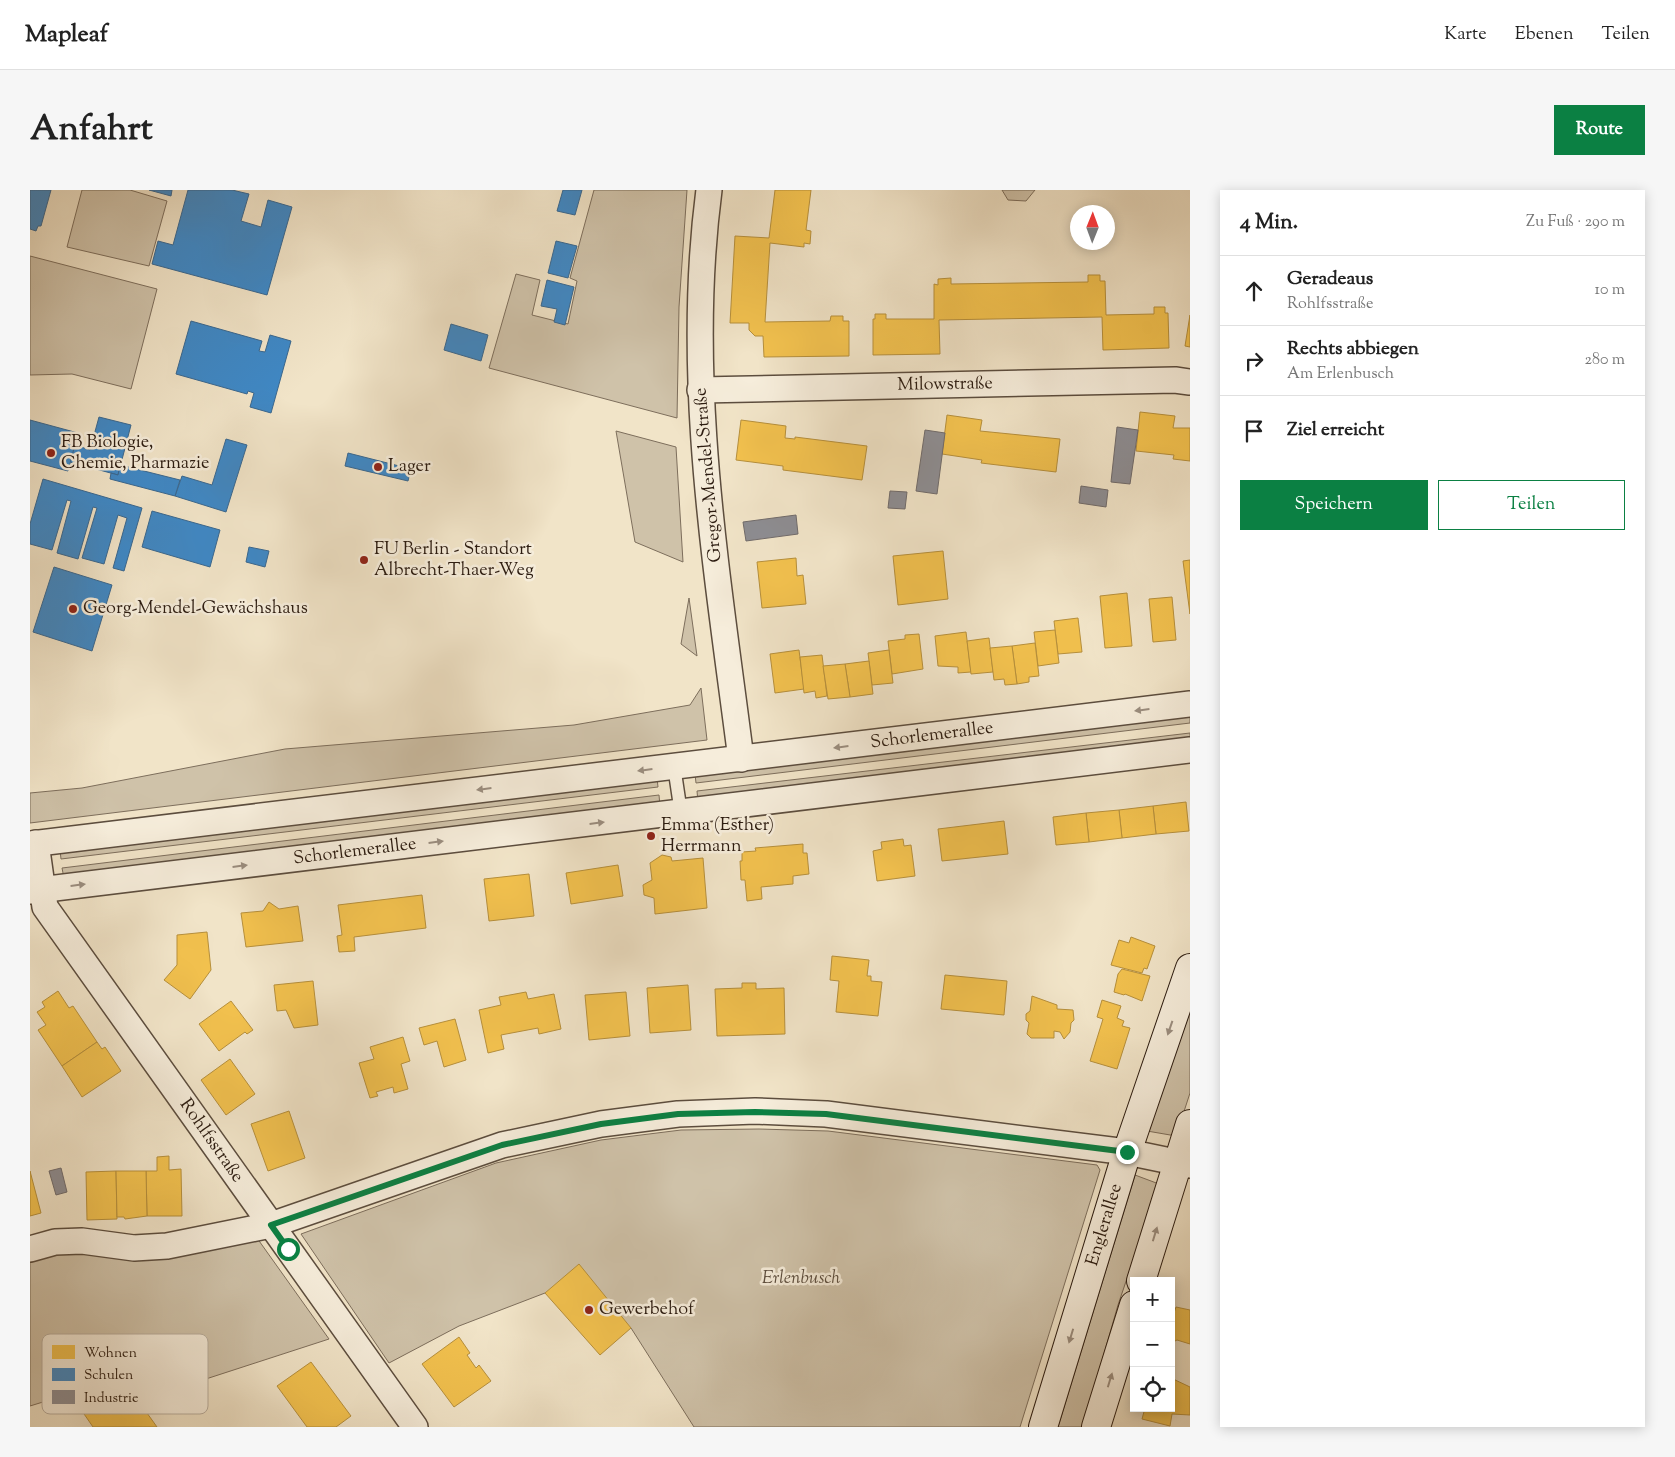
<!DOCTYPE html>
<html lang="de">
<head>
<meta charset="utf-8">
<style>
	body { margin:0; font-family:"Sorts Mill Goudy",serif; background:#f6f6f6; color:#222 }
	.controls { position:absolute; right:15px; bottom:15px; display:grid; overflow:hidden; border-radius:0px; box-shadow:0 2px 12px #0003 }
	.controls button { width:45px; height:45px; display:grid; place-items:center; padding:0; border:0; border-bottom:1px solid #e0e0e0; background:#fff; color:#222; font:25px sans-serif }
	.compass { position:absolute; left:1040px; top:15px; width:45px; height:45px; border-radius:50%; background:#fff; box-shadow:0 2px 12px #0003; rotate:1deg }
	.stop { position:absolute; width:15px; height:15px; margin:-11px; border:4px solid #0b8043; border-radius:50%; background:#fff }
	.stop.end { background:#0b8043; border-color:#fff; box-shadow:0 1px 5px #0008 }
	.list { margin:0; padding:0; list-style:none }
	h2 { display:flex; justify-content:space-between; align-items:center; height:65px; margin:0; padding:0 20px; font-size:21px }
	h2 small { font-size:16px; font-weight:400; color:#767676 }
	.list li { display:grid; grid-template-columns:32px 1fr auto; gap:15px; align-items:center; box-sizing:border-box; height:70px; padding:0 20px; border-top:1px solid #e0e0e0 }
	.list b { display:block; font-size:19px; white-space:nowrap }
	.list p { margin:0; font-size:16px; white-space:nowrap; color:#767676 }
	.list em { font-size:16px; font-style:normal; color:#767676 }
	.actions { display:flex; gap:10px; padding:15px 20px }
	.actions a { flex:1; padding:11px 0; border:1px solid #0b8043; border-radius:0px; text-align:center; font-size:18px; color:#0b8043 }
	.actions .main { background:#0b8043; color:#fff }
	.icon { flex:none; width:28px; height:28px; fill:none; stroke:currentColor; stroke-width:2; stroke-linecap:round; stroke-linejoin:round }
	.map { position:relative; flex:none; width:1160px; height:1237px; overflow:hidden; border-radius:0px }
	header { display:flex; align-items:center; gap:30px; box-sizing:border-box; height:70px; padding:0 25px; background:#fff; border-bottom:1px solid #e0e0e0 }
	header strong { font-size:24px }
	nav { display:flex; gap:28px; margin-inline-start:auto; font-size:18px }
	.intro { display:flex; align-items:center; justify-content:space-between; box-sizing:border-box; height:120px; padding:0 30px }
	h1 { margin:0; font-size:35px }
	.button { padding:12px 22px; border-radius:0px; background:#0b8043; color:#fff; font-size:18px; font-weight:700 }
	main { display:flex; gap:30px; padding:0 30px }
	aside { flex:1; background:#fff; border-radius:0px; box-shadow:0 2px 12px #0003 }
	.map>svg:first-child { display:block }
	.green { fill:#cfc2a9; stroke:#7d6e5c }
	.homes { fill:#f2c14e; stroke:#b68f3b }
	.schools { fill:#3f88c5; stroke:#39678f }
	.industry { fill:#8d8d92; stroke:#706b6b }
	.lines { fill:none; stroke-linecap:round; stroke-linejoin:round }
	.service-casing { stroke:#5c4d3e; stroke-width:15 }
	.minor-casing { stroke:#5c4d3e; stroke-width:28 }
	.secondary-casing { stroke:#2b1b10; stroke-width:30 }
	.service { stroke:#f6eddb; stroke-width:12 }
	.minor { stroke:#f6eddb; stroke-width:25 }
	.secondary { stroke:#f6eddb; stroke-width:28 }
	.oneway { fill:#9b8e80 }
	.route { stroke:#0b8043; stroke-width:6 }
	.poi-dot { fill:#8f2418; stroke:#f6eddb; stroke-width:2 }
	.labels { text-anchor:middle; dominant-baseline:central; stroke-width:5; stroke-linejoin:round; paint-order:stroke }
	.street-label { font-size:18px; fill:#2b1b10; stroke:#f6eddb }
	.poi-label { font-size:18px; fill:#2b1b10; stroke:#f6eddb; text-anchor:start }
	.park-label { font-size:18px; font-style:italic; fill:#5c4d3e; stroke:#f6eddb }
	.key { fill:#f6eddb; stroke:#b9ae9e; stroke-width:1 }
	.key-label { font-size:14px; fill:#2b1b10 }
</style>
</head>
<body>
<header>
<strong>Mapleaf</strong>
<nav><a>Karte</a><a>Ebenen</a><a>Teilen</a></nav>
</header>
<div class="intro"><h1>Anfahrt</h1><a class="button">Route</a></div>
<main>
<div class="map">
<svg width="1160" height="1237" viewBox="0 0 1160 1237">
	<rect width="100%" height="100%" fill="#f1e4c8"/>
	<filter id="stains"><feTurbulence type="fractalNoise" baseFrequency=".004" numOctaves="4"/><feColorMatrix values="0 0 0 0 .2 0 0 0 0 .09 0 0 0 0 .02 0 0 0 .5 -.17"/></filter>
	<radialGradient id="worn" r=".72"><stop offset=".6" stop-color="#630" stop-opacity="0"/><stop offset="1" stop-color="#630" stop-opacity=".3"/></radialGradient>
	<g class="green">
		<path d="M 52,0 L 100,0 L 137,11 L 119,76 L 37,57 Z"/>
		<path d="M 564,0 L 657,0 L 649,117 L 647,228 L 459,178 L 486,84 L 510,90 L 502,125 L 538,134 L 547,91 L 540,88 Z"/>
		<path d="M 972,0 L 1005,0 L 996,11 L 978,10 Z"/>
		<path d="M 0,66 L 127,99 L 101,199 L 42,184 L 0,185 Z"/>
		<path d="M 586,241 L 646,257 L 653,372 L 605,352 Z"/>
		<path d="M 659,408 L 667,466 L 651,454 Z"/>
		<path d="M 671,498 L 677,550 L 0,633 L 0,603 L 52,598 L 255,559 L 544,535 L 660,515 Z"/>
		<path d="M 1160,524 L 1160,533 L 666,593 L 665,584 Z"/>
		<path d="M 1160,543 L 1160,552 L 668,612 L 667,601 Z"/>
		<path d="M 627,588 L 628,597 L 31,669 L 30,660 Z"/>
		<path d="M 629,605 L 630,616 L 34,688 L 32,678 Z"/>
		<path d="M 1160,811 L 1160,903 L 1146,946 L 1117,941 Z"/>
		<path d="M 729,939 L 798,941 L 1067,975 L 1070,980 L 990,1237 L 664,1237 L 601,1138 L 515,1103 L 429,1136 L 359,1173 L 271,1044 L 466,973 L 571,950 L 651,940 Z"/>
		<path d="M 1105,985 L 1129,994 L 1088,1115 L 1053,1237 L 1028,1237 Z"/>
		<path d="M 227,1048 L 299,1149 L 142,1200 L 126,1177 L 0,1216 L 0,1069 L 36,1060 Z"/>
	</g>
	<g class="homes">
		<path d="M 745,0 L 781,0 L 776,40 L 781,41 L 780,54 L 774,53 L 774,57 L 740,53 L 735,132 L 800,131 L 801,126 L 813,126 L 813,131 L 819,131 L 819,166 L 734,167 L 733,146 L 725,146 L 719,140 L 719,133 L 700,133 L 705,46 L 739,48 Z"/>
		<path d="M 1058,85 L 1070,85 L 1070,91 L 1075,91 L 1076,125 L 1124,124 L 1124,117 L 1135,117 L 1135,123 L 1138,123 L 1139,158 L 1073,160 L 1072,127 L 909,130 L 910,164 L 843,165 L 843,129 L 845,129 L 845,124 L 856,124 L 856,129 L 904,129 L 904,94 L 908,95 L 908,89 L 921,88 L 921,94 L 1058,92 Z"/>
		<path d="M 1160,125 L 1160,157 L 1155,156 Z"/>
		<path d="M 1110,222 L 1145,226 L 1143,238 L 1160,238 L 1160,271 L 1143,269 L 1144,265 L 1106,261 Z"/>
		<path d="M 917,225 L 952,230 L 950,241 L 1030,249 L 1026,282 L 951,273 L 952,270 L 912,264 Z"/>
		<path d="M 711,230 L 756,236 L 755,248 L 765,249 L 765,247 L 837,256 L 832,290 L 753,280 L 753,276 L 706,270 Z"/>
		<path d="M 913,361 L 918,409 L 868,415 L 863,366 Z"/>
		<path d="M 766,368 L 767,386 L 773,385 L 776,414 L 732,418 L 727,372 Z"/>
		<path d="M 1160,370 L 1160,424 L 1153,371 Z"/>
		<path d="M 1097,403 L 1102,456 L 1075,458 L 1070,406 Z"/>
		<path d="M 1142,407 L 1146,450 L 1123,452 L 1119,409 Z"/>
		<path d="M 1048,428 L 1052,462 L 1028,464 L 1024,431 Z"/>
		<path d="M 1025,440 L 1029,473 L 1008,476 L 1004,442 Z"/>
		<path d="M 936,442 L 941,482 L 928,483 L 928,477 L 908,476 L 905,446 Z"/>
		<path d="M 889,444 L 893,479 L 862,484 L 858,451 L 875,449 L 875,445 Z"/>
		<path d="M 959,448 L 963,482 L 941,484 L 937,451 Z"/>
		<path d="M 1005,453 L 1009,486 L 999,487 L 999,492 L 987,494 L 982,456 Z"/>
		<path d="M 982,456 L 987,494 L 975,495 L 974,489 L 964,490 L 960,458 Z"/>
		<path d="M 769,460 L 774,499 L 745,503 L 740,464 Z"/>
		<path d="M 859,460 L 863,493 L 842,495 L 838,463 Z"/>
		<path d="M 792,465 L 797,506 L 786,508 L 785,501 L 774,503 L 770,467 Z"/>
		<path d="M 839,471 L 843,504 L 820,507 L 815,474 Z"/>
		<path d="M 815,474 L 820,507 L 798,509 L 793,476 Z"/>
		<path d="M 1156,612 L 1159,641 L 1126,644 L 1123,616 Z"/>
		<path d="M 1123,616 L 1126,644 L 1092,648 L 1089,620 Z"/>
		<path d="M 1089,620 L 1092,648 L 1059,652 L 1056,623 Z"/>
		<path d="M 1056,623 L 1059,652 L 1026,655 L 1023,627 Z"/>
		<path d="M 974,631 L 978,664 L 912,671 L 908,639 Z"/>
		<path d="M 873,649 L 874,656 L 881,655 L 885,686 L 847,691 L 843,661 L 852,659 L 851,652 Z"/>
		<path d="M 773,654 L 773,663 L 777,663 L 779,684 L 763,686 L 763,694 L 731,697 L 732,709 L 717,711 L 715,690 L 711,690 L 710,671 L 712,671 L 712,662 L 726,661 L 725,658 Z"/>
		<path d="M 632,665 L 641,667 L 642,671 L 673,668 L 677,718 L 625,724 L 624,708 L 614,705 L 613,695 L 622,690 L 620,673 Z"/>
		<path d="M 588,675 L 593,706 L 541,714 L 536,683 Z"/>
		<path d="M 499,684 L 504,726 L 459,731 L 454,689 Z"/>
		<path d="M 392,705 L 396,738 L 324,747 L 325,761 L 309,762 L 307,746 L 312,745 L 308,715 Z"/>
		<path d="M 239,712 L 249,719 L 268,716 L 273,751 L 216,757 L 211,723 L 233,721 Z"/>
		<path d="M 177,742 L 181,780 L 160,809 L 134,790 L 147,775 L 147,745 Z"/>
		<path d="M 1101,747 L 1125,756 L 1117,779 L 1114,778 L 1112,783 L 1081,775 L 1089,750 L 1099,753 Z"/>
		<path d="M 802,766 L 839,770 L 837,786 L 841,786 L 841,791 L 852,792 L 848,826 L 806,822 L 809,791 L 800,790 Z"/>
		<path d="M 1092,779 L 1120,786 L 1112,811 L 1095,804 L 1094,805 L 1084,802 L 1088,784 Z"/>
		<path d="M 915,785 L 977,791 L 974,825 L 911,819 Z"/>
		<path d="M 283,791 L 288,835 L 264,838 L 256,820 L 247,821 L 244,795 Z"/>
		<path d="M 712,793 L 726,793 L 726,799 L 754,798 L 755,844 L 687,846 L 685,799 L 712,798 Z"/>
		<path d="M 658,795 L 661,840 L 620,843 L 617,798 Z"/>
		<path d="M 28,801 L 39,818 L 43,816 L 67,852 L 32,876 L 8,840 L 16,835 L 7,822 L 15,817 L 12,812 Z"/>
		<path d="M 496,802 L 498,809 L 524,804 L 531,839 L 509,844 L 508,838 L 471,845 L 474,859 L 458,863 L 449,820 L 471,815 L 469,807 Z"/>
		<path d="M 596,802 L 600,846 L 559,850 L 555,805 Z"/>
		<path d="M 1002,806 L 1027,815 L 1027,819 L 1043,820 L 1044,830 L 1041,833 L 1040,842 L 1034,849 L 1030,842 L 1024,841 L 1024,848 L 1001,848 L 997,844 L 999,833 L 996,830 L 996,824 L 1000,821 Z"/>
		<path d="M 1072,810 L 1091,816 L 1087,828 L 1094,831 L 1092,836 L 1100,838 L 1087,879 L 1060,871 L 1073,829 L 1067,827 Z"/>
		<path d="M 201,811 L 223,840 L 217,844 L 215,842 L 189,861 L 169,834 Z"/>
		<path d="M 425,829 L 436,870 L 414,877 L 407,851 L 394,855 L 389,838 Z"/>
		<path d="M 373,847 L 380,871 L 371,874 L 378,899 L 364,903 L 363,897 L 346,902 L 348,906 L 340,908 L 329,873 L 344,869 L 340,857 Z"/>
		<path d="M 67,852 L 72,859 L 75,857 L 91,881 L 52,907 L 32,876 Z"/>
		<path d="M 200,869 L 225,904 L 196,925 L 171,890 Z"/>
		<path d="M 259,921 L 275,968 L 238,981 L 221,934 Z"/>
		<path d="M 139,966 L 139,980 L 151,979 L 152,1026 L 117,1026 L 116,981 L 127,981 L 127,967 Z"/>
		<path d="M 0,981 L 11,1023 L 0,1026 Z"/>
		<path d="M 86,981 L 87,1029 L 57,1030 L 56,982 Z"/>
		<path d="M 86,981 L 116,981 L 117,1026 L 95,1029 L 94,1027 L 87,1027 Z"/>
		<path d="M 549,1074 L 601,1138 L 570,1165 L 515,1103 Z"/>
		<path d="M 1146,1117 L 1160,1120 L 1160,1154 L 1147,1150 L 1141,1153 L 1141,1132 Z"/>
		<path d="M 429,1147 L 440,1163 L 437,1165 L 446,1178 L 449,1175 L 461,1191 L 424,1217 L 392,1174 Z"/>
		<path d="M 281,1172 L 321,1226 L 306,1237 L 277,1237 L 247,1196 Z"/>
		<path d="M 1141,1188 L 1160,1197 L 1160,1225 L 1142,1224 L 1140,1236 L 1112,1229 L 1115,1218 L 1141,1218 Z"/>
		<path d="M 84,1198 L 102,1223 L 112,1216 L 127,1237 L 63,1237 L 52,1221 Z"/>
	</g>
	<g class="schools">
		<path d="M 0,0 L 21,0 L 11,36 L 8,36 L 6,41 L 0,39 Z"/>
		<path d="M 119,0 L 142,0 L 141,6 Z"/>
		<path d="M 158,0 L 202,0 L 219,4 L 211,31 L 231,37 L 238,10 L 262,17 L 237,105 L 122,74 L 128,51 L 143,55 Z"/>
		<path d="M 533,0 L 552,0 L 545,25 L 527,21 Z"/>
		<path d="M 526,51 L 547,56 L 538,88 L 518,83 Z"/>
		<path d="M 517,90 L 544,97 L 535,135 L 524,132 L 527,119 L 511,116 Z"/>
		<path d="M 161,131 L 232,151 L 229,161 L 235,162 L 240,145 L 261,151 L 241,223 L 220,217 L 224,203 L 218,201 L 217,204 L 146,184 Z"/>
		<path d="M 421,134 L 458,145 L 451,171 L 414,160 Z"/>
		<path d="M 69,227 L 101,235 L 88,285 L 40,272 L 45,255 L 60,260 Z"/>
		<path d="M 0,230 L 48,243 L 38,281 L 0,271 Z"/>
		<path d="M 196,249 L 217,255 L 196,322 L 145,306 L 152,286 L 182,295 Z"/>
		<path d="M 318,263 L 381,279 L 378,291 L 315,276 Z"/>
		<path d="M 90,275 L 150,290 L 145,306 L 80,289 L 81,283 L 88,285 Z"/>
		<path d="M 13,289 L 112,318 L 94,381 L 83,378 L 97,328 L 88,325 L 74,374 L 52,368 L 67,318 L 63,317 L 48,369 L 27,363 L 41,311 L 37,310 L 22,360 L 0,354 L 0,334 Z"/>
		<path d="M 122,321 L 190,340 L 180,377 L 112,357 Z"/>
		<path d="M 219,357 L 239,361 L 235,377 L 216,372 Z"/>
		<path d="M 24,377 L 82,395 L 62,461 L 3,442 Z"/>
	</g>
	<g class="industry">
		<path d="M 1087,237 L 1108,240 L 1100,294 L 1081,292 Z"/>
		<path d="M 895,240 L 915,243 L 907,304 L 886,301 Z"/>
		<path d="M 1051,296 L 1078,300 L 1076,317 L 1049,313 Z"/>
		<path d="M 860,301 L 877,302 L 875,319 L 858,318 Z"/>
		<path d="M 766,325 L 768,344 L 716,351 L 713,332 Z"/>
		<path d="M 31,978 L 37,1002 L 26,1005 L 19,981 Z"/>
	</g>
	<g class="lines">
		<defs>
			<path id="service" d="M 644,576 L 651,623"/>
			<g id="minor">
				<path d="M 679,0 C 654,190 687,380 711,569"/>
				<path d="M 670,200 L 1145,190 L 1160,192"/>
				<path d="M 6,653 L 15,717 L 385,1237"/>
				<path d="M 0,654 L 1160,514"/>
				<path d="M 0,701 L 1160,560"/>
				<path d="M 0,1059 L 25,1052 L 52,1051 L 104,1058 L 137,1056 L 241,1035 L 472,955 L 571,934 L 648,924 L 725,921 L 796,924 L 1097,962 L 1160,975"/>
			</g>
			<g id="secondary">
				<path d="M 1111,1091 L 1160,934"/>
				<path d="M 1013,1237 L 1097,962 L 1160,778"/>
				<path d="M 1066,1237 L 1104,1115"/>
			</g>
		</defs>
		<use href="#service" class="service-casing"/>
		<use href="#minor" class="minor-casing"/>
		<use href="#secondary" class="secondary-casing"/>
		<use href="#service" class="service"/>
		<use href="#minor" class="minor"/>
		<use href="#secondary" class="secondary"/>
	</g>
	<defs><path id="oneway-solid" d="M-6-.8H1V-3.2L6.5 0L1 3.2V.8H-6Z" transform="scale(1.25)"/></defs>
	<g class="oneway">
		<use href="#oneway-solid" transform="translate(1112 520) rotate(173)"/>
		<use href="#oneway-solid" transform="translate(811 557) rotate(173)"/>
		<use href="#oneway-solid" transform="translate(615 580) rotate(173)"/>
		<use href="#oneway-solid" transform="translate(454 599) rotate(173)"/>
		<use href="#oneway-solid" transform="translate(567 633) rotate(-7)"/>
		<use href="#oneway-solid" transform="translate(406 652) rotate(-7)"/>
		<use href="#oneway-solid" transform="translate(210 676) rotate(-7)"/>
		<use href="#oneway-solid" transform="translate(48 695) rotate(-7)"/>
		<use href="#oneway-solid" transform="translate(1140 838) rotate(109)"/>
		<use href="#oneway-solid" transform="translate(1125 1044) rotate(-73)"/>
		<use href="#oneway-solid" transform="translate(1041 1146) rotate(107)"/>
		<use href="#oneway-solid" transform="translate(1080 1190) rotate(-73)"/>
	</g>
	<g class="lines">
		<path class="route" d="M 258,1059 L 241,1035 L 472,955 L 571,934 L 648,924 L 725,922 L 796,924 L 1097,962"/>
	</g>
	<g class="poi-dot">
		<circle cx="21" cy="263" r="5"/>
		<circle cx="348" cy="277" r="5"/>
		<circle cx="334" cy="370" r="5"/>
		<circle cx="43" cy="419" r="5"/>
		<circle cx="621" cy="646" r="5"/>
		<circle cx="559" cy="1120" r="5"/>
	</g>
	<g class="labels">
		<g class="street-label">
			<text transform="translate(915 195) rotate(-1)">Milowstraße</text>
			<text transform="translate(679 285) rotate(-95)">Gregor-Mendel-Straße</text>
			<text transform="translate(902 546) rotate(-7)">Schorlemerallee</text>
			<text transform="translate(325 662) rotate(-7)">Schorlemerallee</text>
			<text transform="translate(181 951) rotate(55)">Rohlfsstraße</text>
			<text transform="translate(1075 1035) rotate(-73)">Englerallee</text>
		</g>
		<g class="poi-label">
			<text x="31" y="253">FB Biologie,<tspan x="31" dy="21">Chemie, Pharmazie</tspan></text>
			<text x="358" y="277">Lager</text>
			<text x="344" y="360">FU Berlin - Standort<tspan x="344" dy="21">Albrecht-Thaer-Weg</tspan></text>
			<text x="53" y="419">Georg-Mendel-Gewächshaus</text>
			<text x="631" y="636">Emma (Esther)<tspan x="631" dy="21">Herrmann</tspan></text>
			<text x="569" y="1120">Gewerbehof</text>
		</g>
		<g class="park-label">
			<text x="771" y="1089">Erlenbusch</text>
		</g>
	</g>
	<rect x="12" y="1144" width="166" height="80" rx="8" class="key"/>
	<rect x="22" y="1155" width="23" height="14" fill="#f2c14e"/>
	<rect x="22" y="1178" width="23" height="13" fill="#3f88c5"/>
	<rect x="22" y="1200" width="23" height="14" fill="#8d8d92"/>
	<g class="key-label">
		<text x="54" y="1167">Wohnen</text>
		<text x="54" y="1189">Schulen</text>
		<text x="54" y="1212">Industrie</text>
	</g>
	<rect width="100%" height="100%" filter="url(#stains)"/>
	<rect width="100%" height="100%" fill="url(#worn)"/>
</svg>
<div class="controls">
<button>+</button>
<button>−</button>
<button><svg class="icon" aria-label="locate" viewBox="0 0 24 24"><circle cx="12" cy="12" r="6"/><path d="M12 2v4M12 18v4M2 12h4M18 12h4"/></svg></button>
</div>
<svg class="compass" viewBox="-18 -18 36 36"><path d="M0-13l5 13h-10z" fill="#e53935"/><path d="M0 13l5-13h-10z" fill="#767676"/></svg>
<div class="stop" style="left:258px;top:1059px"></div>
<div class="stop end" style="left:1097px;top:962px"></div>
</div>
<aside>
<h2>4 Min.<small>Zu Fuß · 290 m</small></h2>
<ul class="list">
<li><svg class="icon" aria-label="ahead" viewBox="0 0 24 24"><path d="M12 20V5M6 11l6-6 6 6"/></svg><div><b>Geradeaus</b><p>Rohlfsstraße</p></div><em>10 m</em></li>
<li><svg class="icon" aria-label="right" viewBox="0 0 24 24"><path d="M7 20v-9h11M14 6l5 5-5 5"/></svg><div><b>Rechts abbiegen</b><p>Am Erlenbusch</p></div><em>280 m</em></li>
<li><svg class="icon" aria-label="arrive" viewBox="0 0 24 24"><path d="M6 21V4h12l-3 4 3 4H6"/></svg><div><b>Ziel erreicht</b></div></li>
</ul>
<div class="actions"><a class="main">Speichern</a><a>Teilen</a></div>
</aside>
</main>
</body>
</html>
